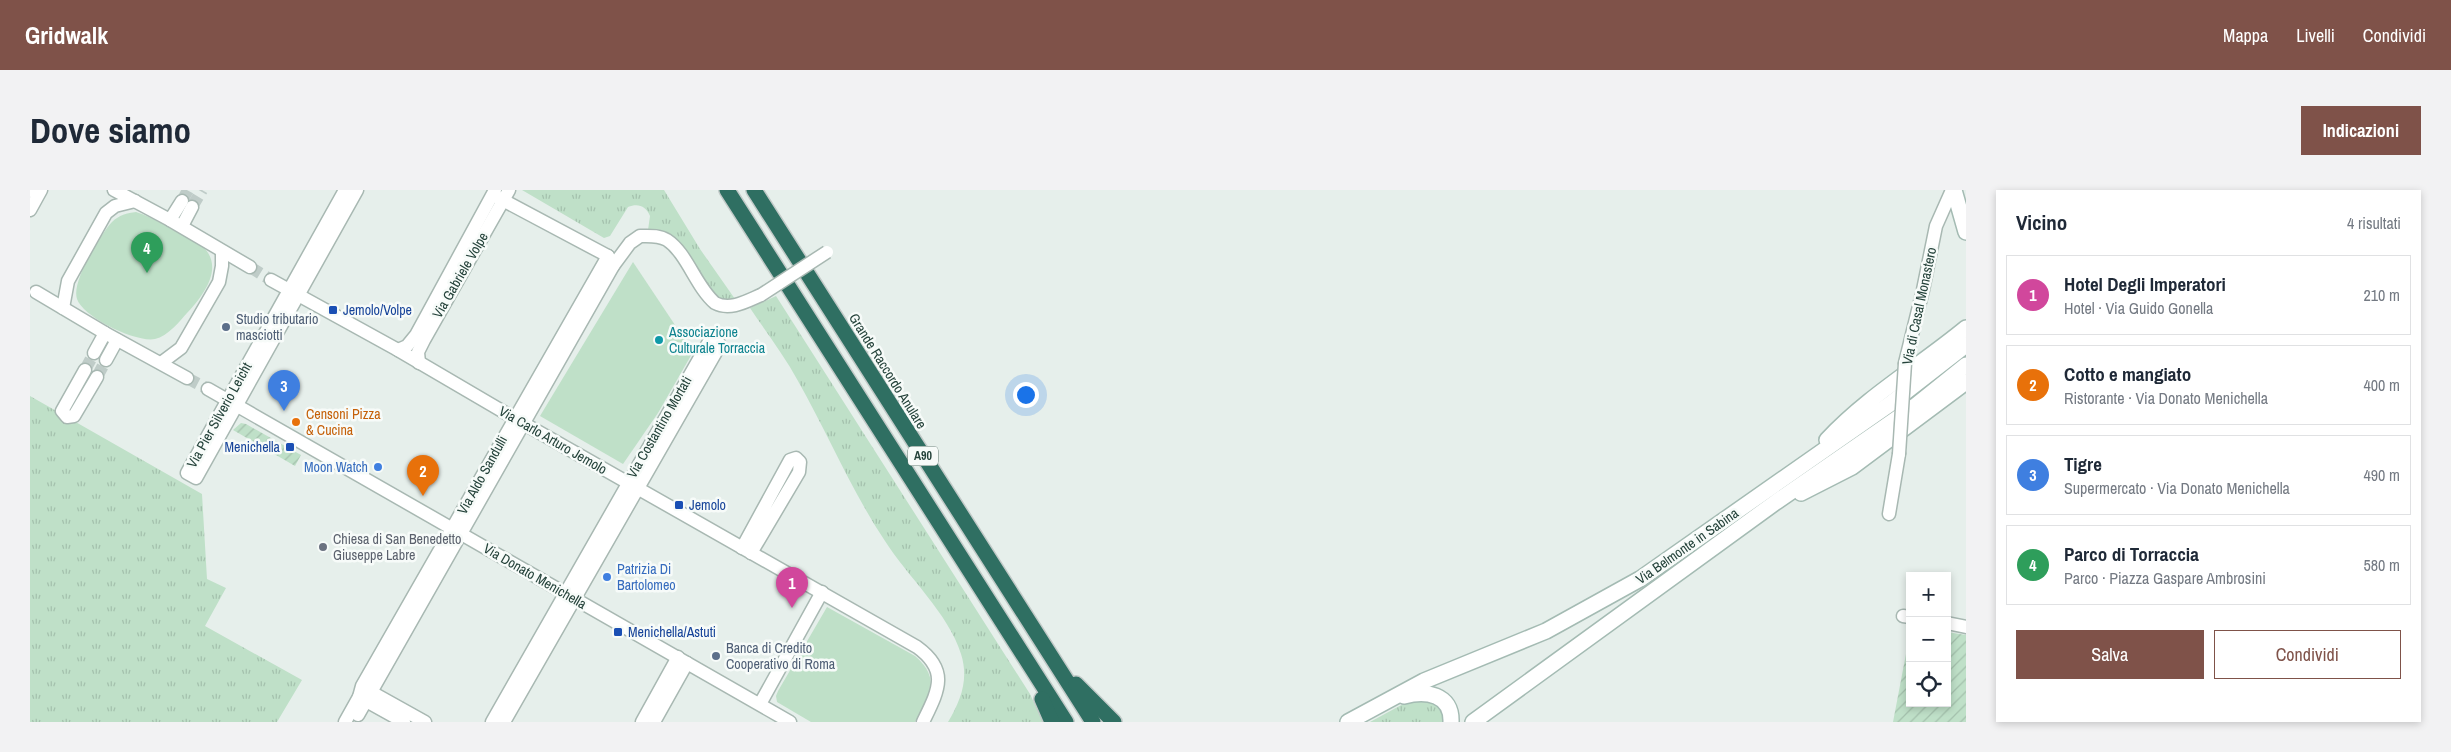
<!DOCTYPE html>
<html lang="it">
<head>
<meta charset="utf-8">
<style>
	body { margin:0; font-family:"Archivo Narrow",sans-serif; background:#f2f2f3; color:#1f2937 }
	.controls { position:absolute; right:15px; bottom:15px; display:grid; overflow:hidden; border-radius:0px; box-shadow:0 2px 8px #0003 }
	.controls button { width:45px; height:45px; display:grid; place-items:center; padding:0; border:0; border-bottom:1px solid #e0e1e3; background:#fff; color:#1f2937; font:25px sans-serif }
	.you { position:absolute; left:995px; top:204px; width:18px; height:18px; margin:-12px; border:4px solid #fff; border-radius:50%; background:#1a73e8; box-shadow:0 0 0 8px #1a73e833 }
	.badge { display:grid; place-items:center; width:32px; height:32px; border-radius:50%; background:#7f5249; color:#fff; font-size:16px; font-weight:700 }
	.pin { position:absolute; translate:-50% -41px; filter:drop-shadow(0 1px 2px #0008) }
	.pin::after { content:''; position:absolute; top:26px; width:18px; height:15px; background:inherit; clip-path:polygon(0 0,100% 0,50% 100%) }
	.list { margin:0; padding:0; list-style:none }
	h2 { display:flex; justify-content:space-between; align-items:center; height:65px; margin:0; padding:0 20px; font-size:21px }
	h2 small { font-size:16px; font-weight:400; color:#747a83 }
	.list li { display:grid; grid-template-columns:32px 1fr auto; gap:15px; align-items:center; box-sizing:border-box; height:80px; margin:0 10px 10px; padding:0 10px; border:1px solid #e0e1e3; border-radius:0px }
	.list b { display:block; font-size:19px; white-space:nowrap }
	.list p { margin:0; font-size:16px; white-space:nowrap; color:#747a83 }
	.list em { font-size:16px; font-style:normal; color:#747a83 }
	.actions { display:flex; gap:10px; padding:15px 20px }
	.actions a { flex:1; padding:11px 0; border:1px solid #7f5249; border-radius:0px; text-align:center; font-size:18px; color:#7f5249 }
	.actions .main { background:#7f5249; color:#fff }
	.icon { flex:none; width:28px; height:28px; fill:none; stroke:currentColor; stroke-width:2; stroke-linecap:round; stroke-linejoin:round }
	.map { position:relative; flex:none; width:1936px; height:532px; overflow:hidden; border-radius:0px }
	header { display:flex; align-items:center; gap:30px; box-sizing:border-box; height:70px; padding:0 25px; background:#7f5249; color:#fff }
	header strong { font-size:24px }
	nav { display:flex; gap:28px; margin-inline-start:auto; font-size:18px }
	.intro { display:flex; align-items:center; justify-content:space-between; box-sizing:border-box; height:120px; padding:0 30px }
	h1 { margin:0; font-size:35px }
	.button { padding:12px 22px; border-radius:0px; background:#7f5249; color:#fff; font-size:18px; font-weight:700 }
	main { display:flex; gap:30px; padding:0 30px }
	aside { flex:1; background:#fff; border-radius:0px; box-shadow:0 2px 8px #0003 }
	.map>svg:first-child { display:block }
	.grass { fill:url(#grass-tufts) }
	.park { fill:#bfe0c8 }
	.garden { fill:url(#garden-furrows) }
	.lines { fill:none; stroke-linecap:round; stroke-linejoin:round }
	.street-tunnel { stroke:#bfccc8; stroke-width:12; stroke-dasharray:12 6; stroke-linecap:butt }
	.street-casing { stroke:#a8b8b2; stroke-width:15 }
	.secondary-casing { stroke:#a4bbb3; stroke-width:18 }
	.highway-casing { stroke:#c2cac8; stroke-width:18 }
	.street { stroke:#fff; stroke-width:12 }
	.secondary { stroke:#fff; stroke-width:15 }
	.highway { stroke:#2f6f62; stroke-width:15 }
	.street-bridge-casing { stroke:#a8b8b2; stroke-width:15; stroke-linecap:butt }
	.street-bridge { stroke:#fff; stroke-width:12 }
	.transit-dot { fill:#1a4fb4; stroke:#f7fbf9; stroke-width:2 }
	.service-dot { fill:#5c6f8a; stroke:#f7fbf9; stroke-width:2 }
	.culture-dot { fill:#0f9aa8; stroke:#f7fbf9; stroke-width:2 }
	.food-dot { fill:#e8710a; stroke:#f7fbf9; stroke-width:2 }
	.shop-dot { fill:#3f7fe0; stroke:#f7fbf9; stroke-width:2 }
	.worship-dot { fill:#6b7280; stroke:#f7fbf9; stroke-width:2 }
	.labels { text-anchor:middle; dominant-baseline:central; stroke-width:5; stroke-linejoin:round; paint-order:stroke }
	.shield { fill:#f7fbf9; stroke:#637a73; stroke-width:1 }
	.shield-label { font-size:12px; font-weight:bold; fill:#24423a }
	.street-label { font-size:14px; fill:#24423a; stroke:#f7fbf9 }
	.transit-label { font-size:14px; fill:#164399; stroke:#f7fbf9; text-anchor:start }
	.service-label { font-size:14px; fill:#4e5e75; stroke:#f7fbf9; text-anchor:start }
	.culture-label { font-size:14px; fill:#0d838f; stroke:#f7fbf9; text-anchor:start }
	.food-label { font-size:14px; fill:#c56008; stroke:#f7fbf9; text-anchor:start }
	.shop-label { font-size:14px; fill:#366cbe; stroke:#f7fbf9; text-anchor:end }
	.worship-label { font-size:14px; fill:#5b616d; stroke:#f7fbf9; text-anchor:start }
</style>
</head>
<body>
<header>
<strong>Gridwalk</strong>
<nav><a>Mappa</a><a>Livelli</a><a>Condividi</a></nav>
</header>
<div class="intro"><h1>Dove siamo</h1><a class="button">Indicazioni</a></div>
<main>
<div class="map">
<svg width="1936" height="532" viewBox="0 0 1936 532">
	<defs>
		<pattern id="grass-tufts" width="24" height="20" patternUnits="userSpaceOnUse" patternTransform="scale(1.25)"><rect width="24" height="20" fill="#bfe0c8"/><path d="M3 7l-1-3M5 7V3M7 7l1-3M15 17l-1-3M17 17v-4M19 17l1-3" fill="none" stroke="#a4c1ad"/></pattern>
		<pattern id="garden-furrows" width="10" height="10" patternUnits="userSpaceOnUse" patternTransform="scale(1.25)"><rect width="10" height="10" fill="#bfe0c8"/><path d="M-1 1l2-2M0 10L10 0M9 11l2-2" fill="none" stroke="#a4c1ad"/></pattern>
	</defs>
	<rect width="100%" height="100%" fill="#e6efeb"/>
	<g class="grass">
		<path d="M 492,0 L 634,0 L 670,59 L 705,109 C 682,119 662,70 649,56 C 643,49 627,45 618,40 L 620,26 C 616,16 608,13 598,17 L 580,46 L 574,48 Z"/>
		<path d="M 746,106 L 1000,504 L 1013,532 L 918,532 C 931,510 939,489 931,464 C 919,424 877,386 855,351 C 821,300 798,244 768,191 C 754,165 736,142 720,118 Z"/>
		<path d="M 0,206 L 172,304 L 177,389 L 196,398 L 175,436 L 272,490 L 247,532 L 0,532 Z"/>
		<path d="M 1386,507 L 1408,509 L 1418,532 L 1340,532 Z"/>
	</g>
	<g class="park">
		<path d="M 106,22 C 122,27 136,36 150,44 C 159,49 169,53 176,60 C 193,81 171,108 157,123 C 149,132 138,146 125,149 C 106,153 53,127 47,109 C 41,92 70,45 82,32 C 89,25 97,23 106,22 Z"/>
		<path d="M 603,72 L 663,162 L 628,223 L 593,274 L 510,226 Z"/>
		<path d="M 797,417 L 885,466 C 912,489 899,507 885,532 L 781,532 L 747,512 L 746,506 L 748,501 Z"/>
	</g>
	<g class="garden">
		<path d="M 211,233 L 216,234 L 271,265 L 265,276 L 203,240 Z"/>
		<path d="M 1917,442 L 1936,445 L 1936,532 L 1863,532 L 1880,443 L 1880,513 L 1917,513 Z"/>
	</g>
	<g class="lines">
		<g class="street-tunnel">
			<path d="M 152,11 L 158,0"/>
			<path d="M 162,17 L 172,0"/>
			<path d="M 220,77 L 241,90"/>
			<path d="M 55,180 L 64,163"/>
			<path d="M 67,187 L 76,170"/>
			<path d="M 157,188 L 178,199"/>
		</g>
		<defs>
			<g id="street">
				<path d="M 84,0 L 140,30 L 220,77"/>
				<path d="M 315,0 L 157,283 L 166,288 L 327,0"/>
				<path d="M 0,1 L 1,0"/>
				<path d="M 467,7 L 578,66"/>
				<path d="M 0,20 L 11,0"/>
				<path d="M 140,30 L 152,11"/>
				<path d="M 152,36 L 162,17"/>
				<path d="M 579,68 L 583,76 L 600,53 L 610,46 C 619,46 629,45 637,50 C 657,63 666,97 685,113 C 700,121 717,111 731,105"/>
				<path d="M 241,90 L 368,160 L 484,228 L 887,457 C 920,481 908,501 893,532"/>
				<path d="M 6,102 L 75,143 L 157,188"/>
				<path d="M 33,118 L 38,91 L 76,23 L 85,16 L 105,11"/>
				<path d="M 368,160 L 377,156 L 386,145 L 465,0"/>
				<path d="M 64,163 L 75,143"/>
				<path d="M 76,170 L 87,150"/>
				<path d="M 131,173 L 151,158 L 189,92 L 192,76 L 192,62"/>
				<path d="M 389,173 L 388,162 L 394,150 L 479,0"/>
				<path d="M 1875,173 L 1893,100 L 1906,36 L 1922,0"/>
				<path d="M 55,180 L 32,221 L 37,227 L 44,226 L 67,187"/>
				<path d="M 178,199 L 760,532"/>
				<path d="M 1859,324 L 1869,264"/>
				<path d="M 712,358 L 760,270 L 766,268 L 770,272 L 769,282 L 721,363"/>
				<path d="M 1873,426 L 1880,427"/>
				<path d="M 1917,433 L 1936,437"/>
				<path d="M 334,498 L 395,532"/>
				<path d="M 329,507 L 374,532"/>
				<path d="M 730,514 L 792,402"/>
				<path d="M 328,525 L 583,76"/>
				<path d="M 315,532 L 329,507 L 332,496 L 578,66"/>
				<path d="M 462,532 L 680,150 L 687,150 L 690,155 L 474,532"/>
				<path d="M 612,532 L 648,467"/>
				<path d="M 624,532 L 657,473"/>
			</g>
			<g id="secondary">
				<path d="M 1924,0 L 1936,42"/>
				<path d="M 1797,250 C 1838,206 1890,176 1936,138"/>
				<path d="M 1771,303 L 1822,277 L 1936,192"/>
				<path d="M 1374,506 C 1396,500 1422,504 1421,532"/>
				<path d="M 1318,532 L 1394,491 L 1516,441 L 1610,389 L 1860,214 L 1936,155"/>
				<path d="M 1443,532 L 1746,312 L 1885,216 L 1936,175"/>
			</g>
			<g id="highway">
				<path d="M 697,0 L 1036,532"/>
				<path d="M 724,0 L 1063,532"/>
				<path d="M 1046,494 L 1084,532"/>
				<path d="M 1012,509 L 1022,532"/>
			</g>
		</defs>
		<use href="#street" class="street-casing"/>
		<use href="#secondary" class="secondary-casing"/>
		<use href="#highway" class="highway-casing"/>
		<use href="#street" class="street"/>
		<use href="#secondary" class="secondary"/>
		<use href="#highway" class="highway"/>
		<defs>
			<g id="street-bridge">
				<path d="M 731,105 L 797,62"/>
				<path d="M 1869,264 L 1875,173"/>
			</g>
		</defs>
		<use href="#street-bridge" class="street-bridge-casing"/>
		<use href="#street-bridge" class="street-bridge"/>
	</g>
	<g class="transit-dot">
		<rect x="298" y="115" width="10" height="10" rx="2.5"/>
		<rect x="255" y="252" width="10" height="10" rx="2.5"/>
		<rect x="644" y="310" width="10" height="10" rx="2.5"/>
		<rect x="583" y="437" width="10" height="10" rx="2.5"/>
	</g>
	<g class="service-dot">
		<circle cx="196" cy="137" r="5"/>
		<circle cx="686" cy="466" r="5"/>
	</g>
	<circle class="culture-dot" cx="629" cy="150" r="5"/>
	<circle class="food-dot" cx="266" cy="232" r="5"/>
	<g class="shop-dot">
		<circle cx="348" cy="277" r="5"/>
		<circle cx="577" cy="387" r="5"/>
	</g>
	<circle class="worship-dot" cx="293" cy="357" r="5"/>
	<g class="labels">
		<rect class="shield" x="878" y="256.5" width="30" height="19" rx="4"/>
		<g class="shield-label">
			<text x="893" y="266">A90</text>
		</g>
		<g class="street-label">
			<text transform="translate(430 85) rotate(-60)">Via Gabriele Volpe</text>
			<text transform="translate(1889 116) rotate(-78)">Via di Casal Monastero</text>
			<text transform="translate(858 181) rotate(58)">Grande Raccordo Anulare</text>
			<text transform="translate(189 225) rotate(-61)">Via Pier Silverio Leicht</text>
			<text transform="translate(629 237) rotate(-60)">Via Costantino Mortati</text>
			<text transform="translate(523 250) rotate(30)">Via Carlo Arturo Jemolo</text>
			<text transform="translate(452 285) rotate(-61)">Via Aldo Sandulli</text>
			<text transform="translate(1657 356) rotate(-35)">Via Belmonte in Sabina</text>
			<text transform="translate(505 386) rotate(30)">Via Donato Menichella</text>
		</g>
		<g class="transit-label">
			<text x="313" y="120">Jemolo/Volpe</text>
			<text x="250" y="257" text-anchor="end">Menichella</text>
			<text x="659" y="315">Jemolo</text>
			<text x="598" y="442">Menichella/Astuti</text>
		</g>
		<g class="service-label">
			<text x="206" y="129">Studio tributario<tspan x="206" dy="16">masciotti</tspan></text>
			<text x="696" y="458">Banca di Credito<tspan x="696" dy="16">Cooperativo di Roma</tspan></text>
		</g>
		<g class="culture-label">
			<text x="639" y="142">Associazione<tspan x="639" dy="16">Culturale Torraccia</tspan></text>
		</g>
		<g class="food-label">
			<text x="276" y="224">Censoni Pizza<tspan x="276" dy="16">&amp; Cucina</tspan></text>
		</g>
		<g class="shop-label">
			<text x="338" y="277">Moon Watch</text>
			<text x="587" y="379" text-anchor="start">Patrizia Di<tspan x="587" dy="16">Bartolomeo</tspan></text>
		</g>
		<g class="worship-label">
			<text x="303" y="349">Chiesa di San Benedetto<tspan x="303" dy="16">Giuseppe Labre</tspan></text>
		</g>
	</g>
</svg>
<div class="controls">
<button>+</button>
<button>−</button>
<button><svg class="icon" aria-label="locate" viewBox="0 0 24 24"><circle cx="12" cy="12" r="6"/><path d="M12 2v4M12 18v4M2 12h4M18 12h4"/></svg></button>
</div>
<div class="you"></div>
<div class="pin badge" style="left:762px;top:418px;background:#d1479c">1</div>
<div class="pin badge" style="left:393px;top:306px;background:#e8710a">2</div>
<div class="pin badge" style="left:254px;top:221px;background:#3f7fe0">3</div>
<div class="pin badge" style="left:117px;top:83px;background:#2e9e5b">4</div>
</div>
<aside>
<h2>Vicino<small>4 risultati</small></h2>
<ul class="list">
<li><span class="badge" style="background:#d1479c">1</span><div><b>Hotel Degli Imperatori</b><p>Hotel · Via Guido Gonella</p></div><em>210 m</em></li>
<li><span class="badge" style="background:#e8710a">2</span><div><b>Cotto e mangiato</b><p>Ristorante · Via Donato Menichella</p></div><em>400 m</em></li>
<li><span class="badge" style="background:#3f7fe0">3</span><div><b>Tigre</b><p>Supermercato · Via Donato Menichella</p></div><em>490 m</em></li>
<li><span class="badge" style="background:#2e9e5b">4</span><div><b>Parco di Torraccia</b><p>Parco · Piazza Gaspare Ambrosini</p></div><em>580 m</em></li>
</ul>
<div class="actions"><a class="main">Salva</a><a>Condividi</a></div>
</aside>
</main>
</body>
</html>
